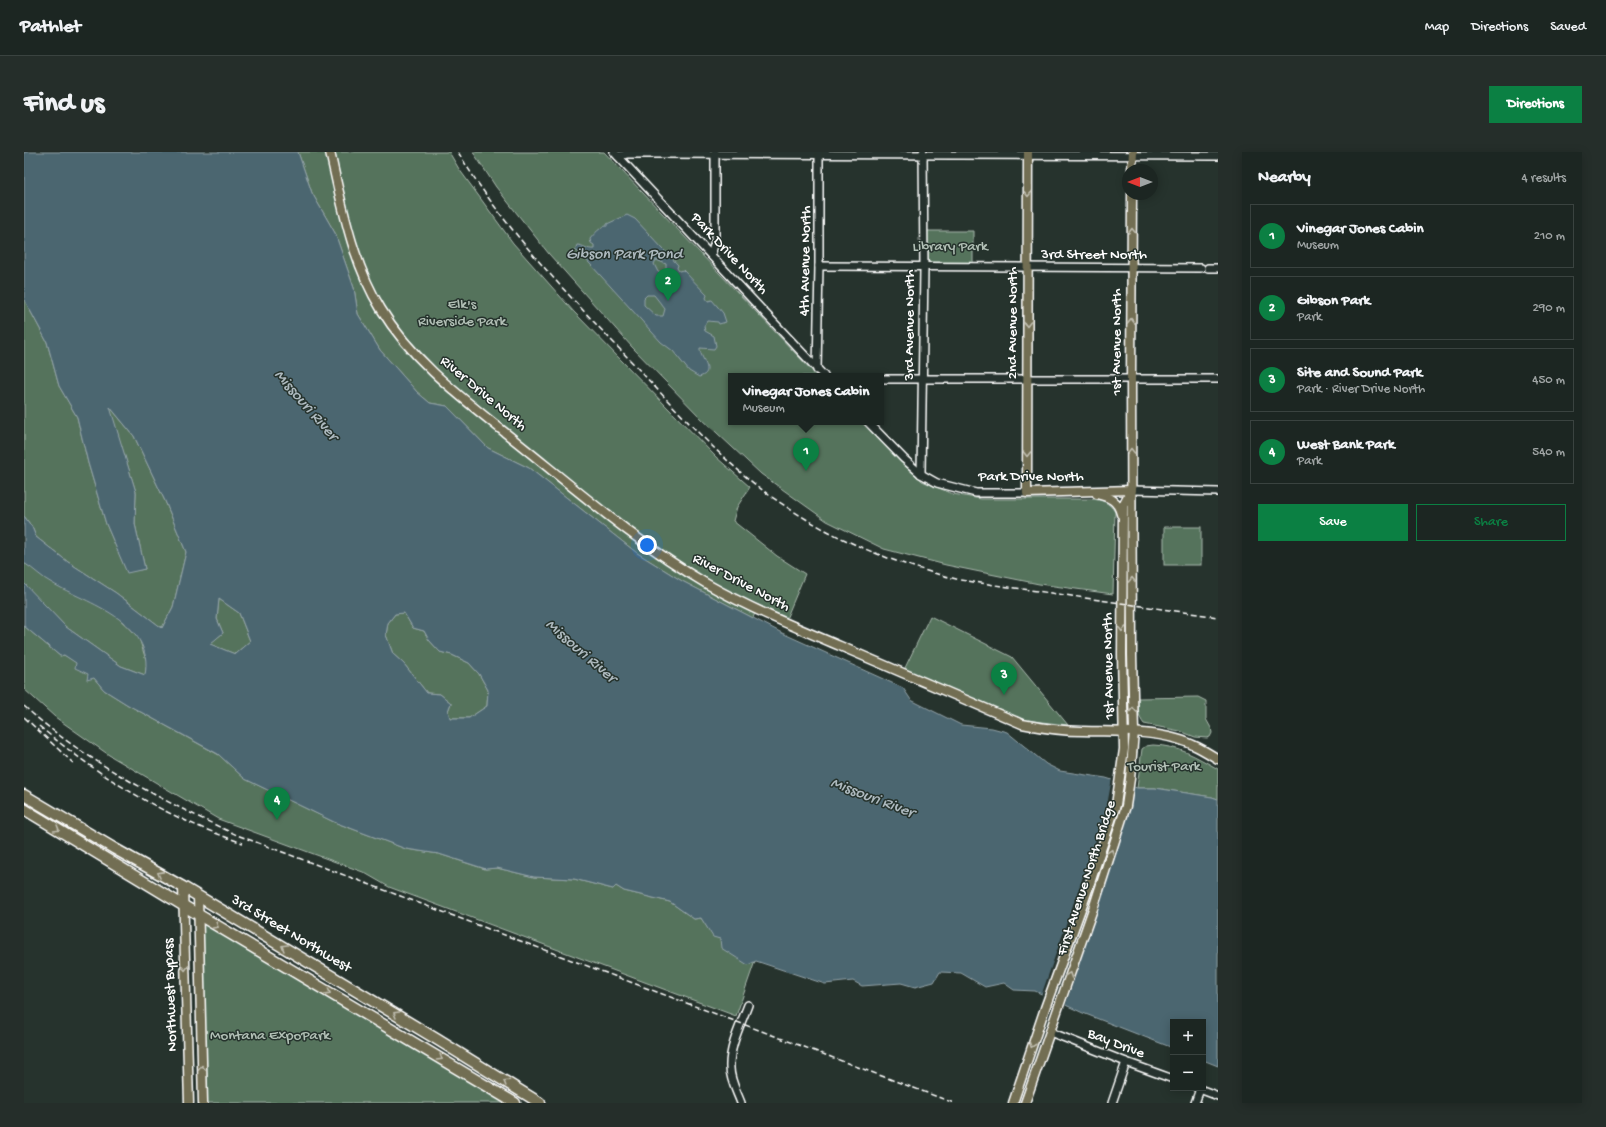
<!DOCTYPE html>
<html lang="en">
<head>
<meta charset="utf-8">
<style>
	body { margin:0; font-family:"Gochi Hand",sans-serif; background:#252e2a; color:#f1f3f6 }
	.controls { position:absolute; right:12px; bottom:12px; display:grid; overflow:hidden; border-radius:0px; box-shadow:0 2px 10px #0003 }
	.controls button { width:36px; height:36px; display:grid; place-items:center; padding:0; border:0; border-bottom:1px solid #3a4340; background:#1c2622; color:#f1f3f6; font:20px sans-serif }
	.compass { position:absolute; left:1098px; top:12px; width:36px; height:36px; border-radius:50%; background:#1c2622; box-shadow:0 2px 10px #0003; rotate:270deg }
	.you { position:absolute; left:623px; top:393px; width:14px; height:14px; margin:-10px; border:3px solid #fff; border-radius:50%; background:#1a73e8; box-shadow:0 0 0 6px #1a73e833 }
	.badge { display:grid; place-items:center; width:26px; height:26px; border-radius:50%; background:#0b8043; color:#fff; font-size:13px; font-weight:700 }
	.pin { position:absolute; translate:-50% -33px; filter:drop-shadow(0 1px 2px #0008) }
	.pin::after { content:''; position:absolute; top:21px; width:14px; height:12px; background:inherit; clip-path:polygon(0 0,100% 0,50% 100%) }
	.popup { position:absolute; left:704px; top:221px; width:156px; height:52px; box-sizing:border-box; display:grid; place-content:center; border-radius:0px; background:#1c2622; filter:drop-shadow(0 1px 3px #0005); font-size:13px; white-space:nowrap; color:#a0a5a5 }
	.popup b { font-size:15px; color:#f1f3f6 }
	.popup::after { content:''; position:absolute; left:50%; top:100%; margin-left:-8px; border:8px solid transparent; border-top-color:#1c2622 }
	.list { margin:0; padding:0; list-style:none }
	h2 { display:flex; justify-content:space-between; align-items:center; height:52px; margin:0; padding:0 16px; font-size:17px }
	h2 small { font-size:13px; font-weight:400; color:#a0a5a5 }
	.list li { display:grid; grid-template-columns:26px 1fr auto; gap:12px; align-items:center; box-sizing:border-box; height:64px; margin:0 8px 8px; padding:0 8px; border:1px solid #3a4340; border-radius:0px }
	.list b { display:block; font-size:15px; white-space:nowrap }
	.list p { margin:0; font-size:13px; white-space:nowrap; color:#a0a5a5 }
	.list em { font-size:13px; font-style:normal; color:#a0a5a5 }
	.actions { display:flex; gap:8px; padding:12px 16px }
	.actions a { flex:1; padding:9px 0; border:1px solid #0b8043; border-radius:0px; text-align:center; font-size:14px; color:#0b8043 }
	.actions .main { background:#0b8043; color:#fff }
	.map { position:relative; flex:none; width:1194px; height:951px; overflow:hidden; border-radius:0px }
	header { display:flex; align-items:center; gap:24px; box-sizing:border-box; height:56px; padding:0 20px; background:#1c2622; border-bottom:1px solid #3a4340 }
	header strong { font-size:19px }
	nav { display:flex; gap:22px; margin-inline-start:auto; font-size:14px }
	.intro { display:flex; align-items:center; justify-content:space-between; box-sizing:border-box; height:96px; padding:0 24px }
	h1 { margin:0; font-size:28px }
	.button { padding:10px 18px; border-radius:0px; background:#0b8043; color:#fff; font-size:14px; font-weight:700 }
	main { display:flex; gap:24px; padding:0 24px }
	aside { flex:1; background:#1c2622; border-radius:0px; box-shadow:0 2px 10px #0003 }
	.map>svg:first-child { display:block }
	.green { fill:#54735c; stroke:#aab9ae }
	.water { fill:#4b6670; stroke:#93a3a9; fill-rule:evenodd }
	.pier { fill:#26332d }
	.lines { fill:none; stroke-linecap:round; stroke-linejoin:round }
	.minor-casing { stroke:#fff; stroke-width:10 }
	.major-casing { stroke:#fff; stroke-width:11 }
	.highway-casing { stroke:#fff; stroke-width:13 }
	.minor { stroke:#26332d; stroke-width:7 }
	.major { stroke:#726e52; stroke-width:8 }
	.highway { stroke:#726e52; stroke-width:10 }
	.rail { stroke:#fff; stroke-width:1.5; stroke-dasharray:6 3; stroke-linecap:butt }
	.oneway { stroke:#c0beb1 }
	.labels { text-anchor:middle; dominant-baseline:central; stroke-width:3; stroke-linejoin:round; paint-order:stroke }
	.park-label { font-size:15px; fill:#b2c0b6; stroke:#26332d }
	.street-label { font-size:15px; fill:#fff; stroke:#26332d }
	.water-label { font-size:16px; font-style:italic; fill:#aebabf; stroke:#26332d }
</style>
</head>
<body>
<header>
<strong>Pathlet</strong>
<nav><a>Map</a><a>Directions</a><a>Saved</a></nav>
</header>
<div class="intro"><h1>Find us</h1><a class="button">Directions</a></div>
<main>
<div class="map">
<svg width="1194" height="951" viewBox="0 0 1194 951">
	<rect width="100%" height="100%" fill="#26332d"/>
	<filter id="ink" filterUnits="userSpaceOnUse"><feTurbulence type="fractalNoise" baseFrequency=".025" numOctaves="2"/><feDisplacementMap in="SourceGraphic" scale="8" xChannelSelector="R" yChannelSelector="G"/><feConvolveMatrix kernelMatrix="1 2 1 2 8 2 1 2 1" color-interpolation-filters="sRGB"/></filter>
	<g filter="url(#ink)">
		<g class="green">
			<path d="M 274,0 L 425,0 L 435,17 L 489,91 L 550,160 L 692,305 L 726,335 L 713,355 L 709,369 L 753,404 L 781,422 L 762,467 L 734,453 L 729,466 L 658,429 L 613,401 L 505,316 L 464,296 L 423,254 L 406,251 L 393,240 L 356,198 L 334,162 L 330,136 L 311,81 L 288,41 Z"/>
			<path d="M 449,0 L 580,0 L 793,224 L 707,224 L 707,270 L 838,270 L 898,329 L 929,342 L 957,347 L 1067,347 C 1078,348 1085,350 1091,360 L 1089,442 L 1015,432 L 922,413 L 860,397 L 803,369 L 737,322 L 678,267 L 608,195 L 525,102 L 472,35 Z"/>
			<path d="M 902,79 L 949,79 L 949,111 L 903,111 Z"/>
			<path d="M 0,147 L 23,190 L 35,234 L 53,265 L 64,311 L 82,372 L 103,420 L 121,417 L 111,372 L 112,340 L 85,254 L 110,284 L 141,349 L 162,400 L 149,455 L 138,476 L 92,441 L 44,410 L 12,385 L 8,375 L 0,364 Z"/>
			<rect x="1140" y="375" width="37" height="38"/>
			<path d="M 0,411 L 89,461 L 115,486 L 123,511 L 121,523 L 97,514 L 42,475 L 0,432 Z"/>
			<path d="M 195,447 L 215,461 L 226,489 L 211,502 L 185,492 L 199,481 L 193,467 Z"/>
			<path d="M 380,461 L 389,476 L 400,479 L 405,488 L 416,500 L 428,503 L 445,511 L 455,522 L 464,538 L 463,554 L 445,566 L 426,566 L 424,559 L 427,551 L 416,542 L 403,541 L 380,512 L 369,502 L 362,483 L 364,471 L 371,462 Z"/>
			<path d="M 906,464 L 988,505 L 1044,573 L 1000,568 L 880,518 Z"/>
			<path d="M 0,474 L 36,504 L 40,503 L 53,511 L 70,526 L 80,538 L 104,553 L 195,603 L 221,627 L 310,670 L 382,697 L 415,702 L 461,717 L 473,716 L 510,725 L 550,727 L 589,737 L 592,734 L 600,739 L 646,750 L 670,767 L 677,766 L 689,784 L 696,787 L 731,809 L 712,864 L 365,735 L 339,720 L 194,667 L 85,603 L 31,565 L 0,537 Z"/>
			<path d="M 1174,545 L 1182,549 L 1182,567 L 1187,576 L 1188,581 L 1186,585 L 1183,586 L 1171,585 L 1156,579 L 1120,572 C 1114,565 1114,555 1114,546 Z"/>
			<path d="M 1129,593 C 1155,594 1171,604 1194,617 L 1194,647 L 1188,645 L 1131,636 L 1113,636 L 1118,597 L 1122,594 Z"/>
			<path d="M 175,763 L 491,951 L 179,951 Z"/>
		</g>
		<g class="water">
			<path d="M 0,0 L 274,0 L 288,41 L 311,81 L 330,136 L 334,162 L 356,198 L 393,240 L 406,251 L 423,254 L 464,296 L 505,316 L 613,401 L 658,429 L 758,481 L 879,536 L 887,548 L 937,573 L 968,576 L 983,580 L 1022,612 L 1036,619 L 1082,626 L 1113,636 L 1131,636 L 1188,645 L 1194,647 L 1194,914 L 1179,908 L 1179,870 L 1149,870 L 1149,896 L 1059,861 L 1011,839 L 990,838 L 980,831 L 961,835 L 937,821 L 916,820 L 910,830 L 891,835 L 877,831 L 838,834 L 829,829 L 801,832 L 732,809 L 724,813 L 697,796 L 696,787 L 689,785 L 677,766 L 670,767 L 646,750 L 600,739 L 592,734 L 589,737 L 550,727 L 510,725 L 473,716 L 462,717 L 415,702 L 382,697 L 310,670 L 221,627 L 194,602 L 104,553 L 80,538 L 70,526 L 63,528 L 64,522 L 51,516 L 52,511 L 40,503 L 36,504 L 0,474 L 0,431 L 42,475 L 97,514 L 121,523 C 131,469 64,452 28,431 C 18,426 10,417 0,411 L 0,364 L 8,375 L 12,385 L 44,410 L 92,441 L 138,476 L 149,455 L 162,400 L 141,349 L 110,284 L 86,255 L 112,340 L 111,372 L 121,417 L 103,421 L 82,372 L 64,311 L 53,265 L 35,234 L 23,190 L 0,147 ZM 195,447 L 215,461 L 226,489 L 211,502 L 186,492 L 199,481 L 193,467 ZM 380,461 L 389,476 L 400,479 L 405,488 L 416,500 L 428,503 L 445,511 L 455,522 L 464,538 L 463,554 L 445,566 L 426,566 L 424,559 L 427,551 L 416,542 L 403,541 L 380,512 L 369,502 L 362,483 L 364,471 L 371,462 Z"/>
			<path d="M 603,63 L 611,67 L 654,113 L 653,116 L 655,119 L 659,118 L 683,143 L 682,146 L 684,149 L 688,148 L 699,161 L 702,170 L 695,172 L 694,170 L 683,169 L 680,174 L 681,179 L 690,184 L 692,194 L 690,197 L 676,196 C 675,206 693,220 675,225 L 665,219 L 649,199 L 637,190 L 557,102 L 551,98 L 553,93 C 559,93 564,98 570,97 L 570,93 L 567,91 L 566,87 C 570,82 577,74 583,74 L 583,72 ZM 632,108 L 642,112 L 642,120 L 638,121 L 634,120 L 630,112 ZM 623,143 L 630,143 L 641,157 L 639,164 L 632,164 L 620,153 L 620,146 Z"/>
		</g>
		<path class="pier" d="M 1088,626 L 1111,633 L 1109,641 L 1105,662 L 1041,855 L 1017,844 L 1082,659 Z"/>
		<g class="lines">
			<defs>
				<g id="minor">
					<path d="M 590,0 L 800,224"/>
					<path d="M 594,4 L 603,2 L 639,2 L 1194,4"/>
					<path d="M 687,103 L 691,90 L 691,0"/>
					<path d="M 795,114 L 1177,116"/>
					<path d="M 1184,116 L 1194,116"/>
					<path d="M 793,218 L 795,114 L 795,0"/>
					<path d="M 857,227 L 1194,227"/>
					<path d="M 844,270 L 880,307 L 897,322 L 913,331 L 952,341 L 1003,341"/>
					<path d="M 897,322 L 900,116 L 899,0"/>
					<path d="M 1108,338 L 1194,340"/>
					<path d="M 1026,880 L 1102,910 L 1149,927"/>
					<path d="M 1173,936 L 1194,944"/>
					<path d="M 717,951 C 713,940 706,928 706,916 C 705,895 717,872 724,853"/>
					<path d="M 1088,951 L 1102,910"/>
					<path d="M 1171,951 L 1176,937"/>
				</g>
				<g id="major">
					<path d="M 306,0 C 318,53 328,110 357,157 C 390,212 445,251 494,291 C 555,340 616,393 683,432 C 725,456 771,475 816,494 C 877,520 937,546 998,572 C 1018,576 1038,579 1059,579 C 1090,580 1122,578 1153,587 C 1168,591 1181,599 1194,607"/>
					<path d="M 1004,0 L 1003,341 L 1108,338"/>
					<path d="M 1108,18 L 1109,0"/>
					<path d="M 1073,342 C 1085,345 1094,348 1097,362"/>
					<path d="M 159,735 L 165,951"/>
					<path d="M 174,744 L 179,951"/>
					<path d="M 989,951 L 1021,856 L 1061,746 L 1092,653 L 1100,597 L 1098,502 L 1099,353 L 1107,338"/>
					<path d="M 1001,951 L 1070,754 L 1102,654 L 1106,627 L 1110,580 L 1108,503 L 1107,228 L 1108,42"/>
				</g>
				<g id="highway">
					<path d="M 0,643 L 91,697 L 159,735 L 414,888 L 516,951"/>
					<path d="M 0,657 L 175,763 L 491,951"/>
				</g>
			</defs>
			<use href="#minor" class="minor-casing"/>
			<use href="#major" class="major-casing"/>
			<use href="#highway" class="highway-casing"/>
			<use href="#minor" class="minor"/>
			<use href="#major" class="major"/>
			<use href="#highway" class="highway"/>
			<g class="rail">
				<path d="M 434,0 C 476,70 532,130 588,189 C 637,240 688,301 745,343 C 806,386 864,410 936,428 L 1194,465"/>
				<path d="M 0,554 C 58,608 141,650 213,683 L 930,951"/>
				<path d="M 0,565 L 49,611"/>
				<path d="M 15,574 C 65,616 121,653 181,677 C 194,682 206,687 219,691"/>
			</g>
		</g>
		<defs><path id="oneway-chevron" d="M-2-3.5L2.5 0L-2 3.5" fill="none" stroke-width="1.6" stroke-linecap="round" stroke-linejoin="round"/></defs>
		<g class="oneway">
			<use href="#oneway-chevron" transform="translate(1004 42) rotate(91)"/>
			<use href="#oneway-chevron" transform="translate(1108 79) rotate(-90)"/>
			<use href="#oneway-chevron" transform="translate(1107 169) rotate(-90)"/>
			<use href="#oneway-chevron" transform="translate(1003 172) rotate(90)"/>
			<use href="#oneway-chevron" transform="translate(1107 299) rotate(-90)"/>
			<use href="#oneway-chevron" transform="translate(1003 302) rotate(90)"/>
			<use href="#oneway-chevron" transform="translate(1108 428) rotate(-90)"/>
			<use href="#oneway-chevron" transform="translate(1098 477) rotate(90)"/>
			<use href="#oneway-chevron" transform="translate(1109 558) rotate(-91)"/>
			<use href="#oneway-chevron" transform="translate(33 677) rotate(31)"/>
			<use href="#oneway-chevron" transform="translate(1087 700) rotate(-72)"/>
			<use href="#oneway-chevron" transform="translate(136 722) rotate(-151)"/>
			<use href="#oneway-chevron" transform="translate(192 774) rotate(31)"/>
			<use href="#oneway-chevron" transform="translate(260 795) rotate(-149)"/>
			<use href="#oneway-chevron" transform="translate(161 816) rotate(88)"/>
			<use href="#oneway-chevron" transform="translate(1045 823) rotate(-71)"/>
			<use href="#oneway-chevron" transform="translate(304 840) rotate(31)"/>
			<use href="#oneway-chevron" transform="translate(372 862) rotate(-149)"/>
			<use href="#oneway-chevron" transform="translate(1008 893) rotate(109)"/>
			<use href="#oneway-chevron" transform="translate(416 906) rotate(31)"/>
			<use href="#oneway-chevron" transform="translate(178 916) rotate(-91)"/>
			<use href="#oneway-chevron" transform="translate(482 930) rotate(-148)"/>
		</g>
	</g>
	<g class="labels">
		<g class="park-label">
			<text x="926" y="95">Library Park</text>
			<text x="438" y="153">Elk's<tspan x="438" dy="17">Riverside Park</tspan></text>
			<text x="1140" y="615">Tourist Park</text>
			<text x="246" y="884">Montana ExpoPark</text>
		</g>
		<g class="street-label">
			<text transform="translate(705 102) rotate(47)">Park Drive North</text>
			<text x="1070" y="103">3rd Street North</text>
			<text transform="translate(782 109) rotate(-89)">4th Avenue North</text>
			<text transform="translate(989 171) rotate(-90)">2nd Avenue North</text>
			<text transform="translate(886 173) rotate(-90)">3rd Avenue North</text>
			<text transform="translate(1093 190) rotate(-90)">1st Avenue North</text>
			<text transform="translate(459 242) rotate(40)">River Drive North</text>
			<text x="1007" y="325">Park Drive North</text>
			<text transform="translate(717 431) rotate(28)">River Drive North</text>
			<text transform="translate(1085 514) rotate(-91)">1st Avenue North</text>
			<text transform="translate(1063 726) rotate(-72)">First Avenue North Bridge</text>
			<text transform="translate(267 782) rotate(31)">3rd Street Northwest</text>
			<text transform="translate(147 843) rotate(-92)">Northwest Bypass</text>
			<text transform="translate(1092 892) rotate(21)">Bay Drive</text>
		</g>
		<g class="water-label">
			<text x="600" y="103">Gibson Park Pond</text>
			<text transform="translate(281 254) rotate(49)">Missouri River</text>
			<text transform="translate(556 500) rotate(41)">Missouri River</text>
			<text transform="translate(848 647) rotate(21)">Missouri River</text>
		</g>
	</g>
</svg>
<div class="controls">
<button>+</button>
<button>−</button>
</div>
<svg class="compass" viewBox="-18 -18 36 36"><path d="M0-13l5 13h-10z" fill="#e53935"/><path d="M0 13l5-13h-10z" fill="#a0a5a5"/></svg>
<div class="you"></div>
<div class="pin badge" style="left:782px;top:319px">1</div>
<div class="popup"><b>Vinegar Jones Cabin</b>Museum</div>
<div class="pin badge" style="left:644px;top:149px">2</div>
<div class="pin badge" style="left:980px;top:543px">3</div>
<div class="pin badge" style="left:253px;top:668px">4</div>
</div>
<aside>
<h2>Nearby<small>4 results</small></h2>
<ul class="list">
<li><span class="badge">1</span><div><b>Vinegar Jones Cabin</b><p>Museum</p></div><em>210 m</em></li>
<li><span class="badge">2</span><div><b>Gibson Park</b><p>Park</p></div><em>290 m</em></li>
<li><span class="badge">3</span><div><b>Site and Sound Park</b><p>Park · River Drive North</p></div><em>450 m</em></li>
<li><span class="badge">4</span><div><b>West Bank Park</b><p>Park</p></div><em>540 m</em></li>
</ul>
<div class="actions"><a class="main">Save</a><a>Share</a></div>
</aside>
</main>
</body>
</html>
